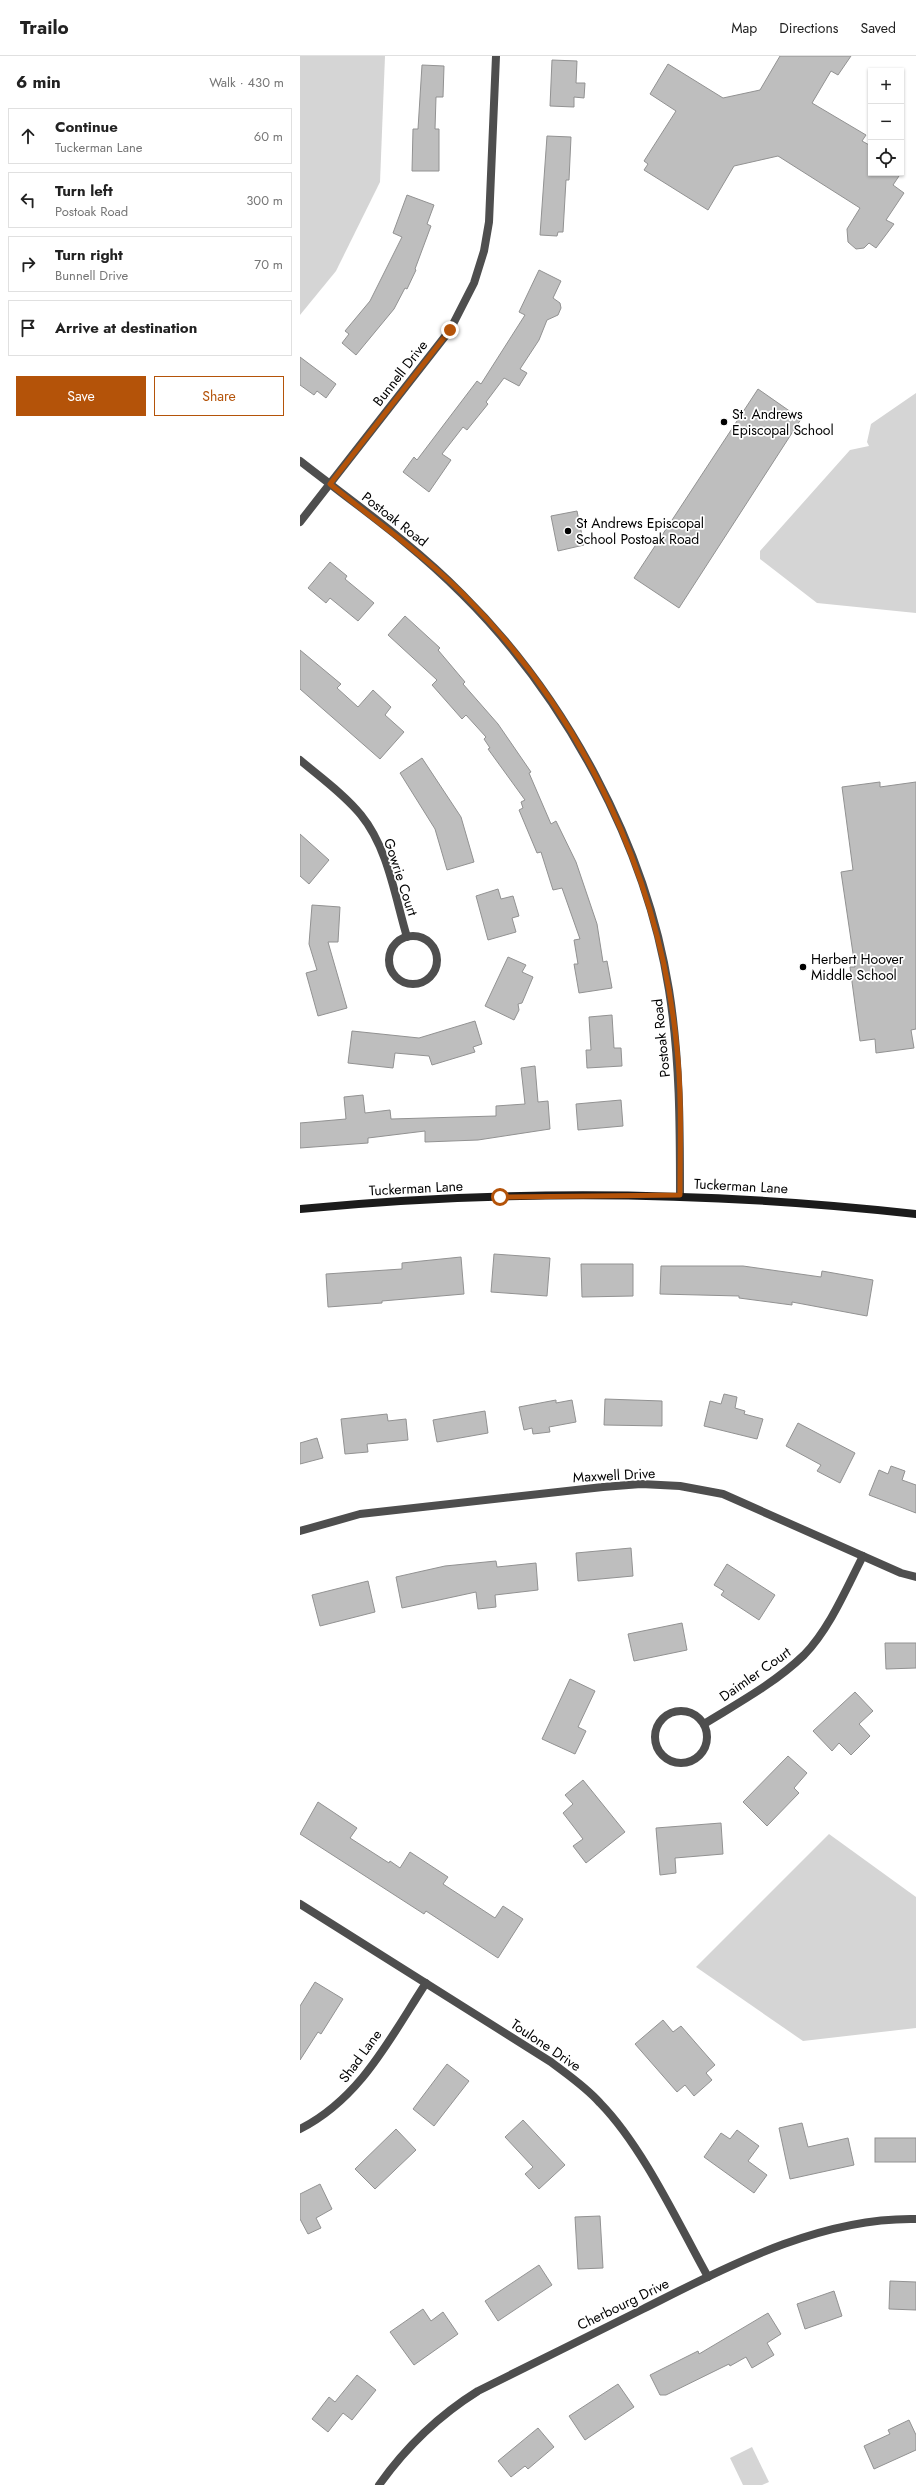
<!DOCTYPE html>
<html lang="en">
<head>
<meta charset="utf-8">
<style>
	body { margin:0; font-family:Jost,sans-serif; background:#f6f6f6; color:#222 }
	.controls { position:absolute; right:12px; top:12px; display:grid; overflow:hidden; border-radius:0px; box-shadow:0 1px 3px #0004 }
	.controls button { width:36px; height:36px; display:grid; place-items:center; padding:0; border:0; border-bottom:1px solid #e0e0e0; background:#fff; color:#222; font:20px sans-serif }
	.stop { position:absolute; width:12px; height:12px; margin:-9px; border:3px solid #b45309; border-radius:50%; background:#fff }
	.stop.end { background:#b45309; border-color:#fff; box-shadow:0 1px 4px #0008 }
	.list { margin:0; padding:0; list-style:none }
	h2 { display:flex; justify-content:space-between; align-items:center; height:52px; margin:0; padding:0 16px; font-size:17px }
	h2 small { font-size:13px; font-weight:400; color:#767676 }
	.list li { display:grid; grid-template-columns:26px 1fr auto; gap:12px; align-items:center; box-sizing:border-box; height:56px; margin:0 8px 8px; padding:0 8px; border:1px solid #e0e0e0; border-radius:0px }
	.list b { display:block; font-size:15px; white-space:nowrap }
	.list p { margin:0; font-size:13px; white-space:nowrap; color:#767676 }
	.list em { font-size:13px; font-style:normal; color:#767676 }
	.actions { display:flex; gap:8px; padding:12px 16px }
	.actions a { flex:1; padding:9px 0; border:1px solid #b45309; border-radius:0px; text-align:center; font-size:14px; color:#b45309 }
	.actions .main { background:#b45309; color:#fff }
	.icon { flex:none; width:22px; height:22px; fill:none; stroke:currentColor; stroke-width:2; stroke-linecap:round; stroke-linejoin:round }
	.map { position:relative; flex:none; width:616px; height:2429px; overflow:hidden }
	header { display:flex; align-items:center; gap:24px; box-sizing:border-box; height:56px; padding:0 20px; background:#fff; border-bottom:1px solid #e0e0e0 }
	header strong { font-size:19px }
	nav { display:flex; gap:22px; margin-inline-start:auto; font-size:14px }
	main { display:flex }
	aside { flex:1; background:#fff }
	.map>svg:first-child { display:block }
	.green { fill:#d5d5d5 }
	.building { fill:#bebebe; stroke:#929292 }
	.lines { fill:none; stroke-linecap:round; stroke-linejoin:round }
	.minor { stroke:#4e4e4e; stroke-width:8 }
	.tertiary { stroke:#4e4e4e; stroke-width:8 }
	.secondary { stroke:#1b1b1b; stroke-width:8 }
	.route { stroke:#b45309; stroke-width:5 }
	.poi-dot { fill:#000; stroke:#fff; stroke-width:1.5 }
	.labels { text-anchor:middle; dominant-baseline:central; stroke-width:3.5; stroke-linejoin:round; paint-order:stroke }
	.street-label { font-size:14px; fill:#000; stroke:#fff }
	.poi-label { font-size:14px; fill:#000; stroke:#fff; text-anchor:start }
</style>
</head>
<body>
<header>
<strong>Trailo</strong>
<nav><a>Map</a><a>Directions</a><a>Saved</a></nav>
</header>
<main>
<aside>
<h2>6 min<small>Walk · 430 m</small></h2>
<ul class="list">
<li><svg class="icon" aria-label="ahead" viewBox="0 0 24 24"><path d="M12 20V5M6 11l6-6 6 6"/></svg><div><b>Continue</b><p>Tuckerman Lane</p></div><em>60 m</em></li>
<li><svg class="icon" aria-label="left" viewBox="0 0 24 24"><path d="M17 20v-9H6M10 6l-5 5 5 5"/></svg><div><b>Turn left</b><p>Postoak Road</p></div><em>300 m</em></li>
<li><svg class="icon" aria-label="right" viewBox="0 0 24 24"><path d="M7 20v-9h11M14 6l5 5-5 5"/></svg><div><b>Turn right</b><p>Bunnell Drive</p></div><em>70 m</em></li>
<li><svg class="icon" aria-label="arrive" viewBox="0 0 24 24"><path d="M6 21V4h12l-3 4 3 4H6"/></svg><div><b>Arrive at destination</b></div></li>
</ul>
<div class="actions"><a class="main">Save</a><a>Share</a></div>
</aside>
<div class="map">
<svg width="616" height="2429" viewBox="0 0 616 2429">
	<rect width="100%" height="100%" fill="#fff"/>
	<g class="green">
		<path d="M 0,0 L 85,0 L 80,126 L 36,215 L 0,259 Z"/>
		<path d="M 616,337 L 616,557 L 517,547 L 460,503 L 460,495 L 550,394 L 569,390 L 567,386 L 571,368 Z"/>
		<path d="M 529,1778 L 616,1841 L 616,1972 L 503,1985 L 396,1911 Z"/>
		<path d="M 452,2391 L 469,2426 L 462,2429 L 443,2429 L 430,2402 Z"/>
	</g>
	<g class="building">
		<path d="M 480,0 L 551,0 L 538,19 L 531,15 L 512,47 L 566,79 L 562,85 L 571,90 L 571,117 L 601,117 L 593,129 L 604,137 L 586,164 L 594,168 L 576,192 L 569,187 L 564,192 L 556,193 L 548,186 L 547,173 L 560,152 L 478,100 L 434,110 L 408,154 L 344,114 L 348,108 L 344,105 L 376,55 L 350,38 L 368,8 L 423,42 L 460,34 Z"/>
		<path d="M 252,4 L 277,5 L 276,27 L 285,27 L 284,42 L 274,41 L 274,51 L 250,50 Z"/>
		<path d="M 122,9 L 144,10 L 143,41 L 136,41 L 135,73 L 139,73 L 139,115 L 112,115 L 113,73 L 118,73 Z"/>
		<path d="M 247,80 L 271,81 L 269,124 L 266,124 L 263,176 L 258,176 L 257,180 L 240,179 Z"/>
		<path d="M 107,139 L 134,149 L 127,168 L 131,170 L 115,213 L 116,214 L 107,233 L 105,232 L 94,253 L 56,299 L 42,287 L 49,278 L 45,275 L 70,245 L 102,181 L 93,177 Z"/>
		<path d="M 239,214 L 261,225 L 253,242 L 260,247 L 261,252 L 258,259 L 247,264 L 239,284 L 220,313 L 227,317 L 219,330 L 204,322 L 186,346 L 188,348 L 167,374 L 163,371 L 142,398 L 151,404 L 129,436 L 103,416 L 114,401 L 117,404 L 177,325 L 181,328 L 225,259 L 219,256 Z"/>
		<path d="M 0,301 L 36,328 L 26,342 L 17,335 L 14,339 L 0,329 Z"/>
		<path d="M 458,333 L 501,363 L 379,552 L 334,522 Z"/>
		<path d="M 277,455 L 284,489 L 258,495 L 251,460 Z"/>
		<path d="M 30,506 L 47,520 L 45,523 L 74,547 L 58,565 L 30,542 L 26,547 L 8,532 Z"/>
		<path d="M 105,560 L 140,592 L 138,594 L 165,626 L 163,628 L 198,668 L 231,716 L 229,717 L 251,768 L 256,765 L 276,806 L 297,868 L 303,906 L 307,905 L 312,932 L 279,937 L 274,908 L 278,908 L 274,884 L 280,883 L 262,832 L 253,834 L 241,796 L 237,797 L 219,754 L 223,752 L 221,746 L 225,744 L 188,693 L 190,692 L 184,683 L 186,681 L 166,659 L 162,663 L 132,629 L 137,624 L 88,579 Z"/>
		<path d="M 0,594 L 41,628 L 37,632 L 58,651 L 73,634 L 91,651 L 85,659 L 104,676 L 80,703 L 0,633 Z"/>
		<path d="M 122,702 L 161,761 L 174,806 L 147,814 L 135,773 L 100,717 Z"/>
		<path d="M 580,726 L 580,731 L 616,726 L 616,973 L 611,974 L 614,992 L 576,997 L 575,983 L 560,985 L 550,911 L 555,911 L 541,816 L 553,814 L 542,731 Z"/>
		<path d="M 0,778 L 29,804 L 9,828 L 0,820 Z"/>
		<path d="M 198,833 L 201,843 L 213,840 L 219,860 L 212,862 L 216,876 L 188,884 L 176,840 Z"/>
		<path d="M 12,849 L 40,851 L 38,886 L 28,886 L 47,952 L 18,960 L 6,917 L 17,914 L 9,888 Z"/>
		<path d="M 208,901 L 226,909 L 222,916 L 233,921 L 222,947 L 218,948 L 219,954 L 214,964 L 185,950 Z"/>
		<path d="M 312,959 L 314,992 L 321,992 L 322,1010 L 287,1012 L 286,994 L 291,994 L 289,961 Z"/>
		<path d="M 175,965 L 182,988 L 173,991 L 175,996 L 132,1009 L 129,1000 L 95,997 L 93,1012 L 48,1007 L 52,975 L 119,982 Z"/>
		<path d="M 235,1010 L 238,1046 L 248,1045 L 250,1073 L 178,1084 L 125,1086 L 125,1075 L 68,1082 L 68,1087 L 0,1092 L 0,1067 L 46,1063 L 44,1041 L 63,1039 L 65,1057 L 90,1054 L 91,1063 L 196,1060 L 196,1050 L 225,1048 L 221,1012 Z"/>
		<path d="M 321,1044 L 323,1070 L 278,1074 L 276,1048 Z"/>
		<path d="M 194,1198 L 250,1202 L 247,1240 L 191,1236 Z"/>
		<path d="M 161,1201 L 164,1238 L 82,1245 L 82,1247 L 28,1251 L 26,1218 L 102,1213 L 102,1207 Z"/>
		<path d="M 281,1208 L 333,1208 L 333,1240 L 282,1241 Z"/>
		<path d="M 361,1210 L 443,1210 L 521,1221 L 522,1215 L 573,1224 L 567,1260 L 492,1246 L 492,1249 L 439,1242 L 439,1240 L 360,1238 Z"/>
		<path d="M 424,1338 L 437,1341 L 435,1352 L 445,1355 L 444,1358 L 463,1363 L 457,1383 L 404,1370 L 410,1345 L 421,1348 Z"/>
		<path d="M 305,1343 L 362,1345 L 362,1370 L 304,1369 Z"/>
		<path d="M 256,1344 L 256,1347 L 272,1344 L 276,1366 L 249,1371 L 250,1376 L 233,1378 L 232,1372 L 224,1374 L 219,1351 Z"/>
		<path d="M 185,1355 L 188,1377 L 137,1386 L 133,1364 Z"/>
		<path d="M 87,1358 L 88,1365 L 106,1363 L 108,1384 L 67,1388 L 68,1396 L 45,1398 L 41,1363 Z"/>
		<path d="M 498,1367 L 555,1397 L 540,1427 L 517,1415 L 521,1409 L 486,1390 Z"/>
		<path d="M 17,1382 L 23,1402 L 0,1408 L 0,1387 Z"/>
		<path d="M 591,1410 L 605,1415 L 602,1424 L 616,1429 L 616,1457 L 569,1439 L 579,1414 L 588,1418 Z"/>
		<path d="M 331,1492 L 333,1520 L 278,1525 L 276,1497 Z"/>
		<path d="M 196,1505 L 197,1511 L 236,1507 L 238,1534 L 195,1539 L 196,1551 L 178,1553 L 176,1536 L 102,1552 L 96,1521 L 145,1510 Z"/>
		<path d="M 427,1508 L 475,1539 L 459,1564 L 421,1539 L 424,1535 L 414,1529 Z"/>
		<path d="M 68,1525 L 75,1556 L 20,1570 L 12,1539 Z"/>
		<path d="M 382,1567 L 387,1594 L 334,1605 L 328,1578 Z"/>
		<path d="M 585,1587 L 616,1587 L 616,1612 L 586,1613 Z"/>
		<path d="M 270,1623 L 295,1635 L 278,1671 L 286,1675 L 275,1698 L 242,1683 Z"/>
		<path d="M 555,1636 L 573,1655 L 559,1668 L 570,1680 L 551,1699 L 539,1687 L 532,1695 L 513,1675 Z"/>
		<path d="M 488,1700 L 507,1717 L 494,1732 L 499,1737 L 467,1770 L 443,1746 Z"/>
		<path d="M 283,1724 L 325,1776 L 286,1807 L 273,1790 L 283,1783 L 263,1757 L 273,1748 L 265,1739 Z"/>
		<path d="M 18,1746 L 57,1772 L 50,1782 L 89,1807 L 90,1805 L 100,1812 L 110,1796 L 148,1821 L 143,1828 L 195,1862 L 203,1850 L 223,1863 L 198,1902 L 126,1855 L 124,1858 L 0,1778 Z"/>
		<path d="M 421,1767 L 423,1798 L 375,1802 L 376,1817 L 360,1819 L 356,1772 Z"/>
		<path d="M 15,1926 L 43,1943 L 21,1978 L 18,1976 L 0,2004 L 0,1950 Z"/>
		<path d="M 363,1964 L 373,1976 L 381,1970 L 415,2009 L 406,2017 L 412,2024 L 394,2040 L 385,2029 L 377,2036 L 335,1988 Z"/>
		<path d="M 147,2008 L 169,2025 L 134,2070 L 113,2053 Z"/>
		<path d="M 223,2064 L 265,2109 L 239,2133 L 225,2118 L 233,2111 L 205,2081 Z"/>
		<path d="M 502,2067 L 508,2091 L 548,2082 L 554,2109 L 490,2123 L 479,2072 Z"/>
		<path d="M 96,2073 L 116,2094 L 75,2133 L 55,2113 Z"/>
		<path d="M 437,2074 L 459,2090 L 448,2105 L 467,2119 L 454,2137 L 404,2101 L 421,2077 L 430,2083 Z"/>
		<rect x="575" y="2082" width="41" height="24"/>
		<path d="M 20,2128 L 32,2153 L 16,2162 L 21,2172 L 8,2178 L 0,2163 L 0,2138 Z"/>
		<path d="M 300,2160 L 303,2212 L 278,2213 L 275,2161 Z"/>
		<path d="M 239,2209 L 252,2229 L 198,2265 L 185,2245 Z"/>
		<path d="M 590,2225 L 616,2226 L 616,2254 L 589,2253 Z"/>
		<path d="M 534,2235 L 542,2260 L 505,2273 L 497,2248 Z"/>
		<path d="M 123,2253 L 131,2265 L 143,2256 L 158,2278 L 114,2309 L 90,2276 Z"/>
		<path d="M 468,2257 L 481,2278 L 467,2287 L 474,2299 L 452,2312 L 446,2301 L 430,2310 L 429,2308 L 366,2339 L 360,2339 L 350,2319 L 398,2295 L 399,2298 Z"/>
		<path d="M 57,2319 L 76,2334 L 52,2364 L 43,2357 L 28,2376 L 12,2363 L 29,2341 L 35,2346 Z"/>
		<path d="M 318,2328 L 334,2351 L 285,2384 L 269,2360 Z"/>
		<path d="M 609,2364 L 616,2379 L 616,2394 L 574,2413 L 564,2390 L 590,2378 L 588,2374 Z"/>
		<path d="M 238,2372 L 254,2391 L 228,2413 L 225,2410 L 211,2421 L 198,2405 Z"/>
	</g>
	<g class="lines">
		<g class="minor">
			<path d="M 0,466 L 150,274 L 174,227 L 184,195 L 189,166 L 196,0"/>
			<path d="M 0,704 C 20,721 44,738 61,759 C 88,792 95,841 107,881"/>
			<circle cx="113" cy="904" r="24"/>
			<path d="M 0,1475 L 60,1458 L 303,1431 L 341,1428 L 380,1430 L 423,1438 L 601,1517 L 616,1521"/>
			<circle cx="381" cy="1681" r="26"/>
			<path d="M 404,1668 C 438,1647 475,1627 504,1599 C 530,1572 546,1533 563,1500"/>
			<path d="M 0,1848 L 251,2006 C 268,2019 286,2031 300,2047 C 343,2091 378,2167 408,2221"/>
			<path d="M 0,2073 C 61,2042 90,1982 126,1927"/>
			<path d="M 79,2429 C 106,2391 138,2360 178,2335 C 233,2308 288,2280 343,2253 C 427,2211 519,2161 616,2163"/>
		</g>
		<path class="tertiary" d="M 0,405 C 55,448 113,488 162,538 C 266,641 346,789 369,934 C 380,1003 380,1071 380,1139"/>
		<path class="secondary" d="M 0,1153 C 205,1133 411,1135 616,1158"/>
	</g>
	<g class="lines">
		<path class="route" d="M 150,274 L 30,428 C 74,464 121,497 162,537 C 283,657 361,824 377,993 C 382,1041 380,1091 380,1139 L 200,1141"/>
	</g>
	<g class="poi-dot">
		<circle cx="424" cy="366" r="4"/>
		<circle cx="268" cy="475" r="4"/>
		<circle cx="503" cy="911" r="4"/>
	</g>
	<g class="labels">
		<g class="street-label">
			<text transform="translate(100 317) rotate(-52)">Bunnell Drive</text>
			<text transform="translate(95 463) rotate(38)">Postoak Road</text>
			<text transform="translate(101 821) rotate(72)">Gowrie Court</text>
			<text transform="translate(361 982) rotate(-96)">Postoak Road</text>
			<text transform="translate(441 1130) rotate(3)">Tuckerman Lane</text>
			<text transform="translate(116 1132) rotate(-3)">Tuckerman Lane</text>
			<text transform="translate(314 1419) rotate(-3)">Maxwell Drive</text>
			<text transform="translate(455 1618) rotate(-35)">Daimler Court</text>
			<text transform="translate(246 1989) rotate(34)">Toulone Drive</text>
			<text transform="translate(60 2000) rotate(-54)">Shad Lane</text>
			<text transform="translate(323 2248) rotate(-26)">Cherbourg Drive</text>
		</g>
		<g class="poi-label">
			<text x="432" y="358">St. Andrews<tspan x="432" dy="16">Episcopal School</tspan></text>
			<text x="276" y="467">St Andrews Episcopal<tspan x="276" dy="16">School Postoak Road</tspan></text>
			<text x="511" y="903">Herbert Hoover<tspan x="511" dy="16">Middle School</tspan></text>
		</g>
	</g>
</svg>
<div class="controls">
<button>+</button>
<button>−</button>
<button><svg class="icon" aria-label="locate" viewBox="0 0 24 24"><circle cx="12" cy="12" r="6"/><path d="M12 2v4M12 18v4M2 12h4M18 12h4"/></svg></button>
</div>
<div class="stop" style="left:200px;top:1141px"></div>
<div class="stop end" style="left:150px;top:274px"></div>
</div>
</main>
</body>
</html>
